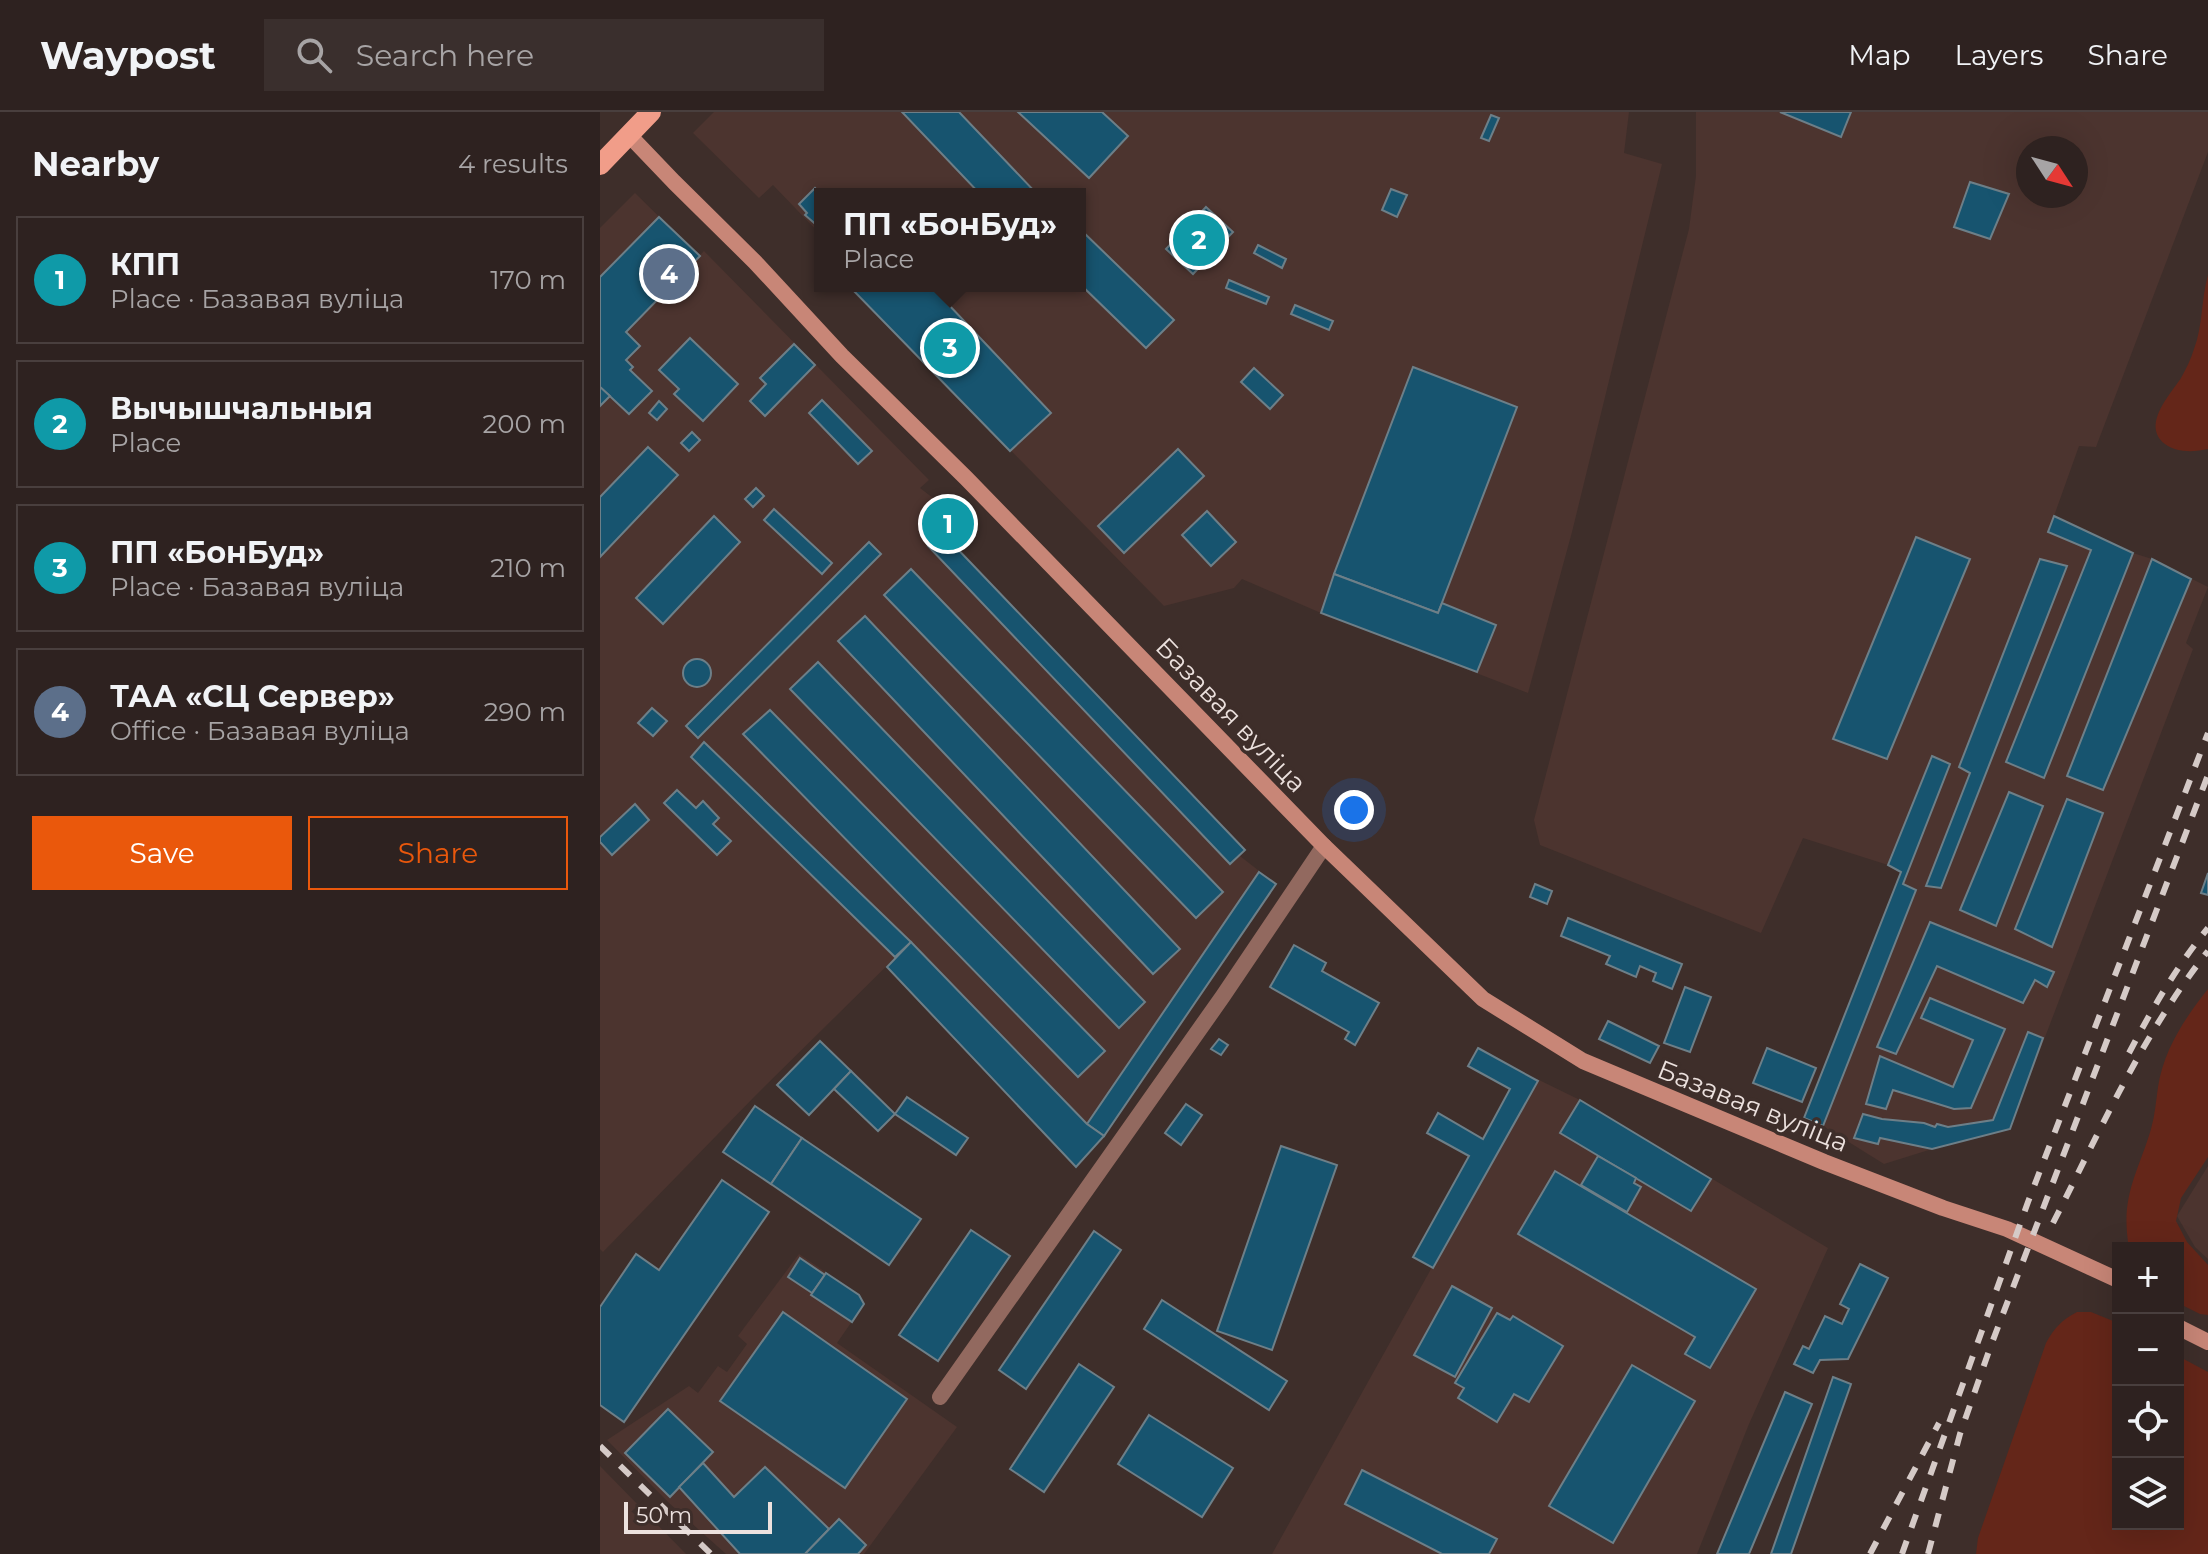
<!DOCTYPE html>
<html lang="en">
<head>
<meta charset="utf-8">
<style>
	body { margin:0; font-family:Montserrat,sans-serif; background:#3a2f2d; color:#f1f3f6 }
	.controls { position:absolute; right:24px; bottom:24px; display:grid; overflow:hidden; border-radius:0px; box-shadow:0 8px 32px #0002 }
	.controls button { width:72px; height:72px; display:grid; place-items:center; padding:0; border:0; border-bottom:2px solid #493f3e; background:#2e2220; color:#f1f3f6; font:40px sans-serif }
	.compass { position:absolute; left:1416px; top:24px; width:72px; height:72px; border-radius:50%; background:#2e2220; box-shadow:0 8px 32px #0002; rotate:126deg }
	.scale { position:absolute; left:24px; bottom:20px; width:148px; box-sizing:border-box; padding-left:8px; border:4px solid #ece1de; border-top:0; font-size:22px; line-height:28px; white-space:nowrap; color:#ece1de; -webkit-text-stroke:6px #3e2e2a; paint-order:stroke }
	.you { position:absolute; left:754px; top:698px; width:28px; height:28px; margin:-20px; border:6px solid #fff; border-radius:50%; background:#1a73e8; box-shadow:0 0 0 12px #1a73e833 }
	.badge { display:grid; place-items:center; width:52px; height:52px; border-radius:50%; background:#ea580c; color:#fff; font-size:26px; font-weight:700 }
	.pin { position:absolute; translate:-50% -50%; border:4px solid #fff; box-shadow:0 2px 8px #0006 }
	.popup { position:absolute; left:214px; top:76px; width:272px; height:104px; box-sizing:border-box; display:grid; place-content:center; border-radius:0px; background:#2e2220; filter:drop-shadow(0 2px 6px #0005); font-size:26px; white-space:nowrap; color:#a7a4a5 }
	.popup b { font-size:30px; color:#f1f3f6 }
	.popup::after { content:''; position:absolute; left:50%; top:100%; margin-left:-16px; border:16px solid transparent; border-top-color:#2e2220 }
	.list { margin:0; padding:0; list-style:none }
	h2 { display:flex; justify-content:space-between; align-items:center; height:104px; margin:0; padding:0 32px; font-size:34px }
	h2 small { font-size:26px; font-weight:400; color:#a7a4a5 }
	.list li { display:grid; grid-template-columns:52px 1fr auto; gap:24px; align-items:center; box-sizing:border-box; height:128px; margin:0 16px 16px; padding:0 16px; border:2px solid #493f3e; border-radius:0px }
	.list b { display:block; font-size:30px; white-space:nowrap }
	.list p { margin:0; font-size:26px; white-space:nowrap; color:#a7a4a5 }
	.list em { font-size:26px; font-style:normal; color:#a7a4a5 }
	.actions { display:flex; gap:16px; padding:24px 32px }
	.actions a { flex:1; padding:18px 0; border:2px solid #ea580c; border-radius:0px; text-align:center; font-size:28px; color:#ea580c }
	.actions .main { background:#ea580c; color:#fff }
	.icon { flex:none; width:44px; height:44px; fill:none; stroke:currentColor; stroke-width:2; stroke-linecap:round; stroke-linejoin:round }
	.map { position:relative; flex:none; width:1608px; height:1442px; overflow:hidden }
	header { display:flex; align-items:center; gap:48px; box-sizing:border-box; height:112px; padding:0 40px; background:#2e2220; border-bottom:2px solid #493f3e }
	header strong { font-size:38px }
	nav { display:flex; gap:44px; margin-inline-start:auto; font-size:28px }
	.search { width:560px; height:72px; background:#3a2f2d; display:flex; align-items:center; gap:20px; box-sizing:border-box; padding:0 28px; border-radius:0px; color:#a7a4a5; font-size:30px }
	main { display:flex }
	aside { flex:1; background:#2e2220 }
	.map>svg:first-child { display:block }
	.built { fill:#4c342f; fill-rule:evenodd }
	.green { fill:#642619 }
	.building { fill:#17546f; stroke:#6d7f88; stroke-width:2 }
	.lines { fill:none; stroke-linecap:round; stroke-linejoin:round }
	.street { stroke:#92695f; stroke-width:16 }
	.secondary { stroke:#c88677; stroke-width:16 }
	.primary { stroke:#f19d89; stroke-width:20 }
	.rail { stroke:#d5cac7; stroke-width:6; stroke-dasharray:14 14; stroke-linecap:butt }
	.labels { text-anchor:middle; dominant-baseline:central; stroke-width:7; stroke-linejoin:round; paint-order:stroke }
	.street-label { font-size:26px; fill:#ece1de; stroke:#3e2e2a }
</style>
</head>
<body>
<header>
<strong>Waypost</strong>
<div class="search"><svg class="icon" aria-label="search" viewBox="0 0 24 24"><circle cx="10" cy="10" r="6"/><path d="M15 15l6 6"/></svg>Search here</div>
<nav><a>Map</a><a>Layers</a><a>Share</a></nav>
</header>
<main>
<aside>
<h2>Nearby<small>4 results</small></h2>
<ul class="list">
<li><span class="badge" style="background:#0f9aa8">1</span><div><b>КПП</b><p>Place · Базавая вуліца</p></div><em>170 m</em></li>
<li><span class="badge" style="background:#0f9aa8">2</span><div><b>Вычышчальныя</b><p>Place</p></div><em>200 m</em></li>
<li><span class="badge" style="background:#0f9aa8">3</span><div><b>ПП «БонБуд»</b><p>Place · Базавая вуліца</p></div><em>210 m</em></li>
<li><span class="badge" style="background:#5c6f8a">4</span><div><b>ТАА «СЦ Сервер»</b><p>Office · Базавая вуліца</p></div><em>290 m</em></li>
</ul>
<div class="actions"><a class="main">Save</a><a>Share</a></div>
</aside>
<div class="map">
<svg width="1608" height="1442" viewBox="0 0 1608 1442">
	<rect width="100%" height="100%" fill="#3e2e2a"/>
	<g class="built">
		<path d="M 114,0 L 1029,0 L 1024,41 L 1062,52 L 972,420 L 928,581 L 721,501 L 642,467 L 634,476 L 564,494 L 249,174 L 480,174 L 480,82 L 220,82 L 220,122 L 173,73 L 159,86 L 93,21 Z"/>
		<path d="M 1096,0 L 1608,0 L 1608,40 L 1496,335 L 1479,334 L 1454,404 L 1533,441 L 1552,447 L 1608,475 L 1586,531 L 1593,537 L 1410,1017 L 1332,1037 L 1284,1052 L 1223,1014 L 1204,1006 L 1301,759 L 1288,753 L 1203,726 L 1161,821 L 940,733 L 934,708 L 1089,117 L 1096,64 ZM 1428,36 L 1476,36 L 1476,84 L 1428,84 Z"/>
		<path d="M 35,81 L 99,144 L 104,139 L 329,368 L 320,376 L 346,396 L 364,414 L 349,428 L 645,738 L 640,744 L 676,772 L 504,1024 L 487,1012 L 311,830 L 156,983 L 3,1140 L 0,1137 L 0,116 Z"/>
		<path d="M 937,967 L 980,988 L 1228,1136 L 1149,1312 L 1097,1442 L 672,1442 Z"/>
		<path d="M 1608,1054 L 1608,1147 L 1595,1135 L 1577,1104 Z"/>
		<path d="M 199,1142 L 259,1183 L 264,1192 L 237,1231 L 357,1315 L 264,1442 L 126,1442 L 69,1391 L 7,1328 L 89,1274 L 98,1281 L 118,1254 L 127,1260 L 147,1232 L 138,1224 Z"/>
		<path d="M 0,1354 L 86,1442 L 0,1442 Z"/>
	</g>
	<g class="green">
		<path d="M 1608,163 L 1608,337 C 1595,340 1576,341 1565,332 C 1541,313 1570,283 1581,266 C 1586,257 1591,247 1594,237 C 1603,214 1601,187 1608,163 Z"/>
		<path d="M 1608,877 L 1608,1045 L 1581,1086 L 1576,1109 L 1587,1130 L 1608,1153 L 1608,1203 L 1600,1202 L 1578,1191 L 1578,1136 L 1529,1136 C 1520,1084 1537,1064 1551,1017 C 1555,1003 1556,989 1558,975 C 1564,937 1585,906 1608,877 Z"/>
		<path d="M 1477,1200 L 1491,1200 L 1518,1211 L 1518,1412 L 1578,1412 L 1578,1244 L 1608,1260 L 1608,1442 L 1376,1442 L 1378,1426 L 1446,1231 C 1454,1216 1462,1208 1477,1200 Z"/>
	</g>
	<g class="building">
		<path d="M 302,0 L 359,0 L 437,82 L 380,82 Z"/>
		<path d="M 418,0 L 502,0 L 528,24 L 489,66 Z"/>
		<path d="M 1180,0 L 1251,0 L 1241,25 Z"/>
		<path d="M 891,3 L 899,6 L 889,29 L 881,26 Z"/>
		<path d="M 1370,70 L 1409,82 L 1390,127 L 1354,115 Z"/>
		<path d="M 215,76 L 221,82 L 220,116 L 205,103 L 207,101 L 199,92 Z"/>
		<path d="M 791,77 L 807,83 L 797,105 L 782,98 Z"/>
		<path d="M 606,95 L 633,120 L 593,162 L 566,137 Z"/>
		<path d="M 59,105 L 100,144 L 26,220 L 40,234 L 26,248 L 33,255 L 30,258 L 52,279 L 29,302 L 0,275 L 0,165 Z"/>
		<path d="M 481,118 L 574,208 L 546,236 L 480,172 Z"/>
		<path d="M 658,133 L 686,147 L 682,156 L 654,141 Z"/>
		<path d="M 629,168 L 669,185 L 666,192 L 626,176 Z"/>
		<path d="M 249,174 L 331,174 L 451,301 L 410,339 Z"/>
		<path d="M 695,193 L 733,209 L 729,218 L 691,202 Z"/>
		<path d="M 90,226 L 138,272 L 103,309 L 74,282 L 79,277 L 59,258 Z"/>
		<path d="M 194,232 L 215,253 L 165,304 L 150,289 L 166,272 L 160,266 Z"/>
		<path d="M 813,255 L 917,295 L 838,501 L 734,462 Z"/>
		<path d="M 654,256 L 683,283 L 670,297 L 641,270 Z"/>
		<path d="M 0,275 L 10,284 L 0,294 Z"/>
		<path d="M 222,288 L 272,339 L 258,352 L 209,301 Z"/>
		<path d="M 59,289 L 67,297 L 57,308 L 49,301 Z"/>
		<path d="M 92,320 L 100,328 L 89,339 L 81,331 Z"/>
		<path d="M 48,335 L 78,363 L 0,445 L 0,385 Z"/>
		<path d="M 578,337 L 604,364 L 524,441 L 498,414 Z"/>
		<path d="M 156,376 L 164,384 L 153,395 L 145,387 Z"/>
		<path d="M 346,396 L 364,414 L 349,428 L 332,410 Z"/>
		<path d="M 174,397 L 232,451 L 222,462 L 164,408 Z"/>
		<path d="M 607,399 L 636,430 L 611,454 L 582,423 Z"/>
		<path d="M 114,404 L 140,430 L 63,512 L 36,486 Z"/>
		<path d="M 1454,404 L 1533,441 L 1444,666 L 1406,650 L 1491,438 L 1448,420 Z"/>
		<path d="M 341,420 L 349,428 L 645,738 L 630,752 L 328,434 Z"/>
		<path d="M 1316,425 L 1370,447 L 1287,647 L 1233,627 Z"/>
		<path d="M 269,430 L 281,442 L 98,626 L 86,614 Z"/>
		<path d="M 1440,447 L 1467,454 L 1341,776 L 1326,774 L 1370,661 L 1359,655 Z"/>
		<path d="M 1552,447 L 1591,467 L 1503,678 L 1467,664 Z"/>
		<path d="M 311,457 L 623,780 L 596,806 L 284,483 Z"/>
		<path d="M 734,462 L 838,501 L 842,491 L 896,513 L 877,560 L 721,501 Z"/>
		<path d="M 265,504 L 580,837 L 553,862 L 238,529 Z"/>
		<circle cx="97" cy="561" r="14"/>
		<path d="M 218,550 L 545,890 L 519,916 L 190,577 Z"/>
		<path d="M 52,596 L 67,609 L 53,624 L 38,611 Z"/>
		<path d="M 170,598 L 505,939 L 478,965 L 143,622 Z"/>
		<path d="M 104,630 L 311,830 L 295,845 L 91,645 Z"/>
		<path d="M 1332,644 L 1350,652 L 1303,772 L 1316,778 L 1223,1014 L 1204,1006 L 1301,760 L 1288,753 Z"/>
		<path d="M 77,678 L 96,696 L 103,689 L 119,706 L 113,712 L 131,729 L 117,743 L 64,691 Z"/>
		<path d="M 1409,680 L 1443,694 L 1396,814 L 1360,798 Z"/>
		<path d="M 1467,687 L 1503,701 L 1452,835 L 1415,817 Z"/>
		<path d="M 35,692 L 49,708 L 12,743 L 0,730 L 0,725 Z"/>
		<path d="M 659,760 L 676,772 L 504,1024 L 487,1012 Z"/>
		<path d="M 1608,761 L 1608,783 L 1601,781 Z"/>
		<path d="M 935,772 L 952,779 L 947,792 L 930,785 Z"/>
		<path d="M 968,806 L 1082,852 L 1072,877 L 1053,869 L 1056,861 L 1040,854 L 1036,865 L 1006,852 L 1010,844 L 961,824 Z"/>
		<path d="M 1330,810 L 1454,860 L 1447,875 L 1435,868 L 1423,891 L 1337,854 L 1296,942 L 1277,935 Z"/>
		<path d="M 311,830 L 487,1012 L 504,1024 L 476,1055 L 287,855 Z"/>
		<path d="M 694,833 L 726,851 L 722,859 L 779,891 L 755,933 L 745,927 L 749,920 L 670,875 Z"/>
		<path d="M 1085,875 L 1111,885 L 1090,940 L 1064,931 Z"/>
		<path d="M 1330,886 L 1405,917 L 1371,996 L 1354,997 L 1293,978 L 1286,997 L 1266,992 L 1280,944 L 1353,975 L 1373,928 L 1321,906 Z"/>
		<path d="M 1008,909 L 1059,934 L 1050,951 L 999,927 Z"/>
		<path d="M 1428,920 L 1443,926 L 1410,1017 L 1332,1037 L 1280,1026 L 1278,1032 L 1254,1026 L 1263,1002 L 1282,1007 L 1324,1011 L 1335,1015 L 1337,1012 L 1348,1015 L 1393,1008 Z"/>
		<path d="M 619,927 L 628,933 L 621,943 L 611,937 Z"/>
		<path d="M 220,929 L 251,959 L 209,1003 L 177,973 Z"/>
		<path d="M 878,936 L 938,969 L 833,1156 L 813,1145 L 869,1044 L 827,1021 L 838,1001 L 883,1027 L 910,977 L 868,954 Z"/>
		<path d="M 1167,936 L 1216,956 L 1202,990 L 1153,971 Z"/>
		<path d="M 251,959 L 295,1002 L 278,1019 L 234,977 Z"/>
		<path d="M 307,985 L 368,1026 L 356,1043 L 295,1002 Z"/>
		<path d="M 980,988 L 1111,1067 L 1091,1099 L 960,1021 Z"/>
		<path d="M 586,992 L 602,1003 L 581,1033 L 565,1021 Z"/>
		<path d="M 155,994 L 202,1026 L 171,1072 L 123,1040 Z"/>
		<path d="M 202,1026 L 321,1107 L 289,1153 L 171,1072 Z"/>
		<path d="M 681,1034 L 737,1053 L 672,1238 L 617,1219 Z"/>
		<path d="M 998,1044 L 1036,1066 L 1034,1071 L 1041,1075 L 1027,1100 L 981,1073 Z"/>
		<path d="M 955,1059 L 1156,1177 L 1110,1256 L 1085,1242 L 1095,1225 L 918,1122 Z"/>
		<path d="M 122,1068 L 169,1100 L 24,1310 L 0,1293 L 0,1195 L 36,1142 L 59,1158 Z"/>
		<path d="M 371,1118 L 410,1144 L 338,1249 L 299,1223 Z"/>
		<path d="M 494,1119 L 521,1138 L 426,1277 L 399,1258 Z"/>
		<path d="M 200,1146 L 225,1163 L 212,1181 L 188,1165 Z"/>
		<path d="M 1260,1152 L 1288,1166 L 1248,1247 L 1220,1248 L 1213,1261 L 1194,1252 L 1203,1234 L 1209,1237 L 1225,1204 L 1242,1212 L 1249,1197 L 1240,1192 Z"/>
		<path d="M 226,1161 L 259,1183 L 264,1192 L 252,1210 L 211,1183 Z"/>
		<path d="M 852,1174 L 892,1196 L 855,1265 L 814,1243 Z"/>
		<path d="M 562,1188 L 687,1269 L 669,1298 L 544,1217 Z"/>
		<path d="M 183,1200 L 307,1287 L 245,1376 L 120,1289 Z"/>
		<path d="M 897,1201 L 910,1208 L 913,1204 L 963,1234 L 929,1290 L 914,1282 L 897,1310 L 858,1286 L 864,1276 L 855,1271 Z"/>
		<path d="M 479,1252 L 514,1275 L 444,1380 L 410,1357 Z"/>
		<path d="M 1032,1253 L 1095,1289 L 1013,1431 L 949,1394 Z"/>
		<path d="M 1233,1265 L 1251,1272 L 1191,1442 L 1171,1442 Z"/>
		<path d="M 1185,1280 L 1212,1292 L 1149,1442 L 1117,1442 Z"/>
		<path d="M 68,1297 L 113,1340 L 70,1385 L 25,1341 Z"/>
		<path d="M 549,1303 L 633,1356 L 602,1405 L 518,1352 Z"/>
		<path d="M 103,1351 L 134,1385 L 165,1355 L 229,1417 L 205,1442 L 140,1442 L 79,1375 Z"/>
		<path d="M 762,1358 L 897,1427 L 889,1442 L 842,1442 L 745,1392 Z"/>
		<path d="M 239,1407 L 266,1433 L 258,1442 L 205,1442 Z"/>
	</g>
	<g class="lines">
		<path class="street" d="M 340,1285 L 623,884 L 724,734"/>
		<g class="secondary">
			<path d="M 29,23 L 74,70 L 155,150 L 242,244 L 366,366 L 724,734 L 883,887 L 983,949 L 1224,1050 L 1343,1096 L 1407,1117 L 1518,1168"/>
			<path d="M 1578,1215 L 1608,1230"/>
		</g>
		<path class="primary" d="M 0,53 L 51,0"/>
		<g class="rail">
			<path d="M 1529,941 C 1552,897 1576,855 1608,816"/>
			<path d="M 1453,1111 C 1500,1019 1543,921 1608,839"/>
			<path d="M 0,1334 L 111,1442"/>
			<path d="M 1270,1442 L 1339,1311"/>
			<path d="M 1302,1442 L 1428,1090 L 1608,621"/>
			<path d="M 1328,1442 L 1360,1322 L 1390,1236 L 1608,663"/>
		</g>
	</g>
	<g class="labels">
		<g class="street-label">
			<text transform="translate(631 603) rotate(46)">Базавая вуліца</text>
			<text transform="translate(1153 994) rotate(22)">Базавая вуліца</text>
		</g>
	</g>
</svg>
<div class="controls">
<button>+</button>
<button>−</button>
<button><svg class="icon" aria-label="locate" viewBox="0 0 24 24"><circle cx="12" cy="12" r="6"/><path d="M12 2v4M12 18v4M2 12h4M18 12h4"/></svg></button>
<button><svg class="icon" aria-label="layers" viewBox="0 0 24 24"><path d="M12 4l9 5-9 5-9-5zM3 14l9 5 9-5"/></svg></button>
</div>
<svg class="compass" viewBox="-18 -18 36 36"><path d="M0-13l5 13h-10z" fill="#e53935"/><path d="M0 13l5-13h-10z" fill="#a7a4a5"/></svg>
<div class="scale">50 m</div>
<div class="you"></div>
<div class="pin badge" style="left:348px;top:412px;background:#0f9aa8">1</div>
<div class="pin badge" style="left:599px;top:128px;background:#0f9aa8">2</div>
<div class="pin badge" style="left:350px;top:236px;background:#0f9aa8">3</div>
<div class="popup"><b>ПП «БонБуд»</b>Place</div>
<div class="pin badge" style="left:69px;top:162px;background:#5c6f8a">4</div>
</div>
</main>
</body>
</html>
